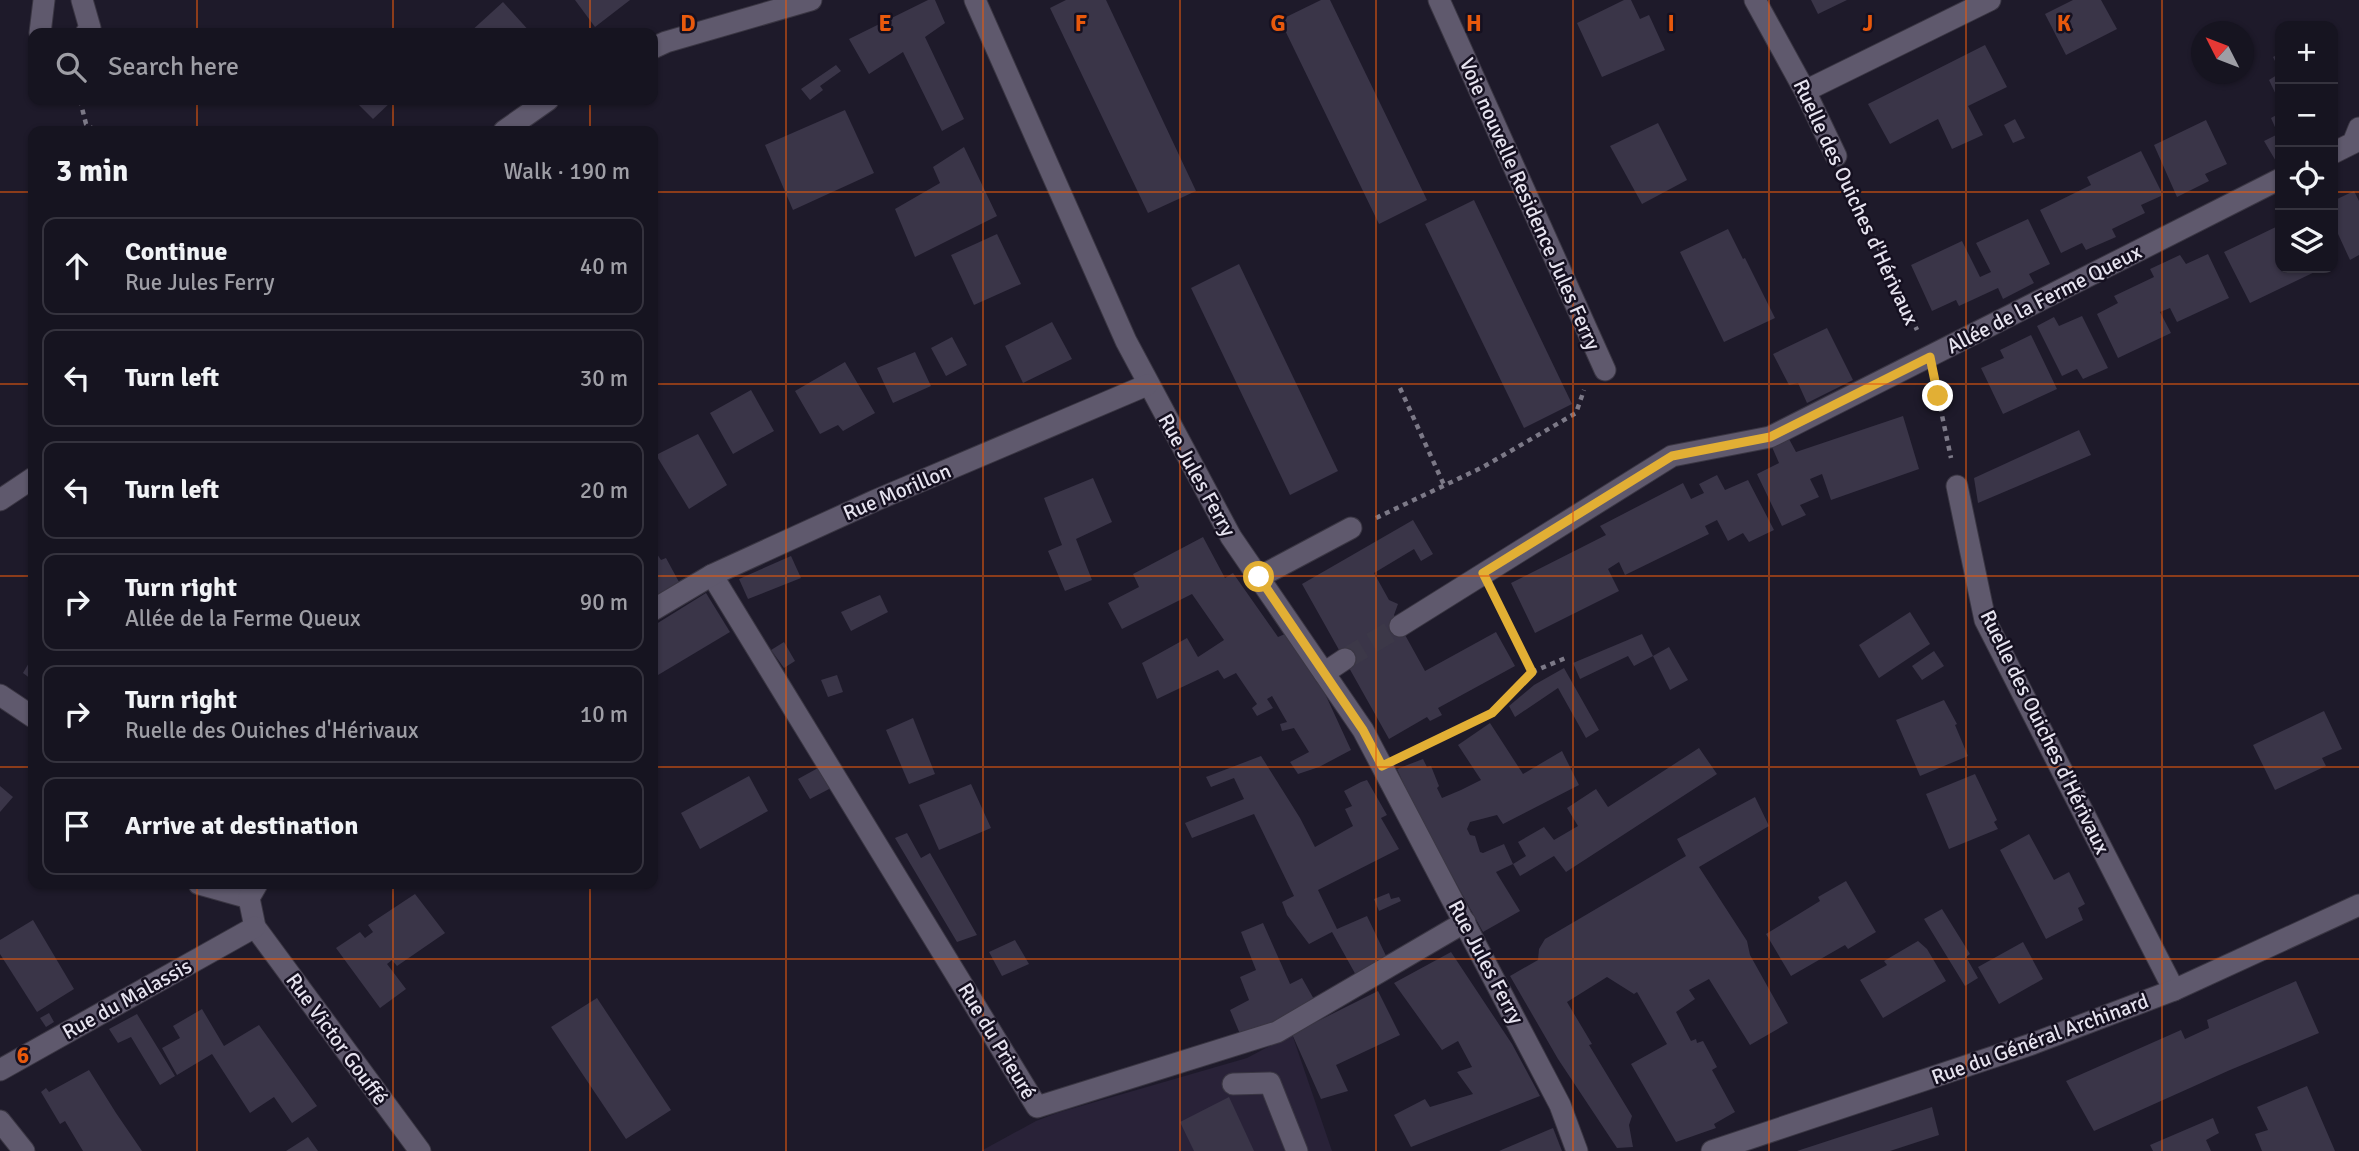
<!DOCTYPE html>
<html lang="en">
<head>
<meta charset="utf-8">
<style>
	body { margin:0; font-family:Signika,sans-serif; background:#1f1d29; color:#f1f3f6 }
	.controls { position:absolute; right:21px; top:21px; display:grid; overflow:hidden; border-radius:14px; box-shadow:0 2px 5px #0004 }
	.controls button { width:63px; height:63px; display:grid; place-items:center; padding:0; border:0; border-bottom:2px solid #35333e; background:#161420; color:#f1f3f6; font:35px sans-serif }
	.compass { position:absolute; left:2191px; top:21px; width:63px; height:63px; border-radius:50%; background:#161420; box-shadow:0 2px 5px #0004; rotate:312deg }
	.stop { position:absolute; width:21px; height:21px; margin:-16px; border:5px solid #e2af34; border-radius:50%; background:#fff }
	.stop.end { background:#e2af34; border-color:#fff; box-shadow:0 2px 7px #0008 }
	.list { margin:0; padding:0; list-style:none }
	h2 { display:flex; justify-content:space-between; align-items:center; height:91px; margin:0; padding:0 28px; font-size:30px }
	h2 small { font-size:23px; font-weight:400; color:#9e9ea5 }
	.list li { display:grid; grid-template-columns:46px 1fr auto; gap:21px; align-items:center; box-sizing:border-box; height:98px; margin:0 14px 14px; padding:0 14px; border:2px solid #35333e; border-radius:14px }
	.list b { display:block; font-size:26px; white-space:nowrap }
	.list p { margin:0; font-size:23px; white-space:nowrap; color:#9e9ea5 }
	.list em { font-size:23px; font-style:normal; color:#9e9ea5 }
	.icon { flex:none; width:38px; height:38px; fill:none; stroke:currentColor; stroke-width:2; stroke-linecap:round; stroke-linejoin:round }
	.map { position:relative; flex:none; width:2359px; height:1151px; overflow:hidden }
	.search { position:absolute; background:#161420; box-shadow:0 2px 5px #0004; left:28px; top:28px; width:630px; height:77px; display:flex; align-items:center; gap:18px; box-sizing:border-box; padding:0 24px; border-radius:14px; color:#9e9ea5; font-size:26px }
	.panel { position:absolute; background:#161420; box-shadow:0 2px 5px #0004; left:28px; top:126px; width:630px; height:763px; border-radius:14px }
	.map>svg:first-child { display:block }
	.built { fill:#292238 }
	.building { fill:#3a3548 }
	.lines { fill:none; stroke-linecap:round; stroke-linejoin:round }
	.street-tunnel { stroke:#3c3848; stroke-width:21; stroke-dasharray:21 10; stroke-linecap:butt }
	.lane-casing { stroke:#3a3643; stroke-width:23 }
	.street-casing { stroke:#3a3643; stroke-width:23 }
	.path { stroke:#7c7987; stroke-width:4.5; stroke-dasharray:5 5; stroke-linecap:butt }
	.lane { stroke:#5f596d; stroke-width:21 }
	.street { stroke:#5f596d; stroke-width:21 }
	.route { stroke:#e2af34; stroke-width:9 }
	.grid { fill:none; stroke:#e8590c; stroke-width:2; stroke-opacity:0.55 }
	.labels { text-anchor:middle; dominant-baseline:central; stroke-width:5; stroke-linejoin:round; paint-order:stroke }
	.street-label { font-size:21px; fill:#e6e3ef; stroke:#151020 }
	.grid-label { font-size:23px; text-anchor:middle; font-weight:bold; fill:#e8590c; stroke:#151020; stroke-width:5; stroke-linejoin:round; paint-order:stroke }
</style>
</head>
<body>
<div class="map">
<svg width="2359" height="1151" viewBox="0 0 2359 1151">
	<rect width="100%" height="100%" fill="#1e1a2a"/>
	<path class="built" d="M 1292,1034 L 1332,1151 L 981,1151 L 1036,1121 L 1057,1113 L 1247,1058 Z"/>
	<g class="building">
		<path d="M 575,0 L 630,0 L 595,27 Z"/>
		<path d="M 928,0 L 935,0 L 945,23 L 925,37 L 964,119 L 942,131 L 903,52 L 869,74 L 849,39 Z"/>
		<path d="M 1066,0 L 1106,0 L 1196,191 L 1148,213 L 1050,8 Z"/>
		<path d="M 1321,0 L 1330,0 L 1427,200 L 1379,224 L 1280,20 Z"/>
		<path d="M 1624,0 L 1631,0 L 1640,19 L 1649,15 L 1665,50 L 1602,77 L 1577,23 Z"/>
		<path d="M 1811,0 L 1847,0 L 1818,14 Z"/>
		<path d="M 2073,0 L 2101,0 L 2117,29 L 2066,55 L 2045,14 Z"/>
		<path d="M 503,2 L 531,33 L 469,33 Z"/>
		<path d="M 1985,45 L 2007,87 L 1968,106 L 1983,135 L 1952,149 L 1938,119 L 1890,144 L 1868,104 Z"/>
		<path d="M 2280,53 L 2280,71 L 2273,57 Z"/>
		<path d="M 836,65 L 841,71 L 820,86 L 823,90 L 810,100 L 801,89 Z"/>
		<path d="M 2280,73 L 2280,103 L 2269,80 Z"/>
		<path d="M 354,100 L 393,100 L 373,119 Z"/>
		<path d="M 845,110 L 874,173 L 793,210 L 765,145 Z"/>
		<path d="M 2280,113 L 2280,161 L 2277,163 L 2264,141 L 2278,134 L 2271,118 Z"/>
		<path d="M 2015,119 L 2025,138 L 2013,143 L 2004,125 Z"/>
		<path d="M 2206,120 L 2227,164 L 2205,174 L 2209,181 L 2177,197 L 2154,145 Z"/>
		<path d="M 1658,123 L 1687,180 L 1642,204 L 1610,146 Z"/>
		<path d="M 964,147 L 997,216 L 915,257 L 895,209 L 940,183 L 933,167 Z"/>
		<path d="M 2141,151 L 2161,191 L 2161,196 L 2141,205 L 2145,213 L 2112,229 L 2116,237 L 2086,250 L 2082,243 L 2061,253 L 2040,210 L 2091,185 L 2087,177 Z"/>
		<path d="M 2354,191 L 2359,201 L 2359,255 L 2350,260 L 2333,223 L 2333,201 Z"/>
		<path d="M 1474,200 L 1572,404 L 1524,428 L 1425,224 Z"/>
		<path d="M 2028,219 L 2050,264 L 2029,274 L 2034,283 L 2003,299 L 1998,288 L 1959,306 L 1956,300 L 1932,311 L 1911,265 L 1962,241 L 1980,277 L 1991,272 L 1976,243 Z"/>
		<path d="M 2280,225 L 2280,268 L 2323,268 L 2250,303 L 2224,252 Z"/>
		<path d="M 1728,229 L 1743,259 L 1745,258 L 1775,318 L 1724,342 L 1680,252 Z"/>
		<path d="M 997,234 L 1021,284 L 974,305 L 951,255 Z"/>
		<path d="M 2208,254 L 2229,298 L 2177,322 L 2170,308 L 2160,312 L 2171,333 L 2118,358 L 2097,314 L 2118,303 L 2114,296 L 2154,277 L 2150,269 L 2180,255 L 2186,264 Z"/>
		<path d="M 1239,264 L 1338,471 L 1290,495 L 1191,288 Z"/>
		<path d="M 2082,316 L 2108,368 L 2083,379 L 2077,369 L 2062,376 L 2037,326 L 2054,317 L 2059,326 Z"/>
		<path d="M 1052,322 L 1072,359 L 1023,383 L 1005,346 Z"/>
		<path d="M 1827,328 L 1853,380 L 1807,403 L 1798,383 L 1789,385 L 1773,354 Z"/>
		<path d="M 2031,335 L 2057,389 L 2003,414 L 1981,368 L 2004,358 L 2000,350 Z"/>
		<path d="M 952,337 L 967,365 L 946,376 L 931,348 Z"/>
		<path d="M 915,352 L 931,386 L 893,403 L 877,368 Z"/>
		<path d="M 845,362 L 875,413 L 843,431 L 838,425 L 820,434 L 795,391 Z"/>
		<path d="M 751,390 L 774,431 L 733,454 L 710,413 Z"/>
		<path d="M 1903,416 L 1919,469 L 1831,500 L 1822,474 L 1810,479 L 1819,497 L 1800,505 L 1806,515 L 1782,526 L 1757,474 L 1779,463 L 1772,447 L 1789,439 L 1796,452 Z"/>
		<path d="M 2079,430 L 2091,455 L 1978,503 L 1974,478 Z"/>
		<path d="M 698,434 L 727,485 L 689,509 L 656,455 Z"/>
		<path d="M 1717,475 L 1725,490 L 1748,480 L 1774,530 L 1749,542 L 1743,533 L 1728,541 L 1717,520 L 1705,526 L 1709,534 L 1625,575 L 1619,562 L 1608,569 L 1619,591 L 1535,633 L 1511,583 L 1606,535 L 1600,526 L 1683,483 L 1691,499 L 1704,493 L 1699,484 Z"/>
		<path d="M 1093,478 L 1112,522 L 1076,539 L 1092,580 L 1065,591 L 1048,551 L 1062,545 L 1044,498 Z"/>
		<path d="M 1413,520 L 1433,554 L 1421,561 L 1414,549 L 1374,573 L 1389,600 L 1398,604 L 1394,615 L 1425,671 L 1496,632 L 1515,666 L 1438,708 L 1442,715 L 1430,721 L 1427,717 L 1389,739 L 1302,584 Z"/>
		<path d="M 1203,537 L 1225,578 L 1233,573 L 1278,637 L 1285,634 L 1315,672 L 1351,750 L 1319,767 L 1298,774 L 1290,762 L 1309,752 L 1294,728 L 1282,731 L 1280,724 L 1287,722 L 1272,696 L 1267,699 L 1273,708 L 1257,716 L 1252,708 L 1257,704 L 1236,673 L 1224,679 L 1218,670 L 1157,699 L 1142,663 L 1187,638 L 1198,657 L 1224,640 L 1192,594 L 1122,629 L 1108,603 L 1139,587 L 1133,574 Z"/>
		<path d="M 653,548 L 661,560 L 666,558 L 679,582 L 653,597 Z"/>
		<path d="M 791,556 L 801,578 L 748,599 L 739,579 Z"/>
		<path d="M 706,593 L 730,632 L 653,678 L 653,626 Z"/>
		<path d="M 880,595 L 888,612 L 851,631 L 841,612 Z"/>
		<path d="M 1910,612 L 1930,644 L 1879,678 L 1859,645 Z"/>
		<path d="M 1642,634 L 1653,656 L 1634,666 L 1628,656 L 1580,679 L 1573,663 Z"/>
		<path d="M 784,642 L 795,661 L 784,668 L 771,650 Z"/>
		<path d="M 1669,647 L 1688,680 L 1670,690 L 1653,656 Z"/>
		<path d="M 1934,651 L 1944,666 L 1922,680 L 1912,666 Z"/>
		<path d="M 33,656 L 33,676 L 31,679 L 23,673 Z"/>
		<path d="M 1564,668 L 1599,730 L 1586,738 L 1558,688 L 1515,717 L 1509,706 L 1534,685 Z"/>
		<path d="M 837,675 L 843,692 L 828,697 L 821,680 Z"/>
		<path d="M 1944,700 L 1957,724 L 1955,725 L 1968,756 L 1920,776 L 1896,720 Z"/>
		<path d="M 2324,711 L 2342,749 L 2322,758 L 2326,766 L 2275,790 L 2253,745 Z"/>
		<path d="M 913,718 L 935,774 L 909,784 L 886,730 Z"/>
		<path d="M 1490,723 L 1523,774 L 1562,751 L 1579,785 L 1503,824 L 1497,815 L 1470,822 L 1467,829 L 1470,835 L 1475,836 L 1480,852 L 1483,853 L 1504,844 L 1513,864 L 1496,872 L 1520,911 L 1483,932 L 1412,803 L 1397,769 L 1423,759 L 1427,767 L 1431,766 L 1439,786 L 1437,788 L 1442,798 L 1461,790 L 1481,780 L 1458,745 Z"/>
		<path d="M 1699,748 L 1717,774 L 1566,872 L 1554,856 L 1520,876 L 1513,864 L 1526,856 L 1518,842 L 1544,827 L 1554,840 L 1578,826 L 1567,808 L 1596,789 L 1608,807 Z"/>
		<path d="M 1261,756 L 1300,818 L 1315,847 L 1353,826 L 1345,809 L 1352,806 L 1344,791 L 1361,782 L 1367,780 L 1387,815 L 1381,818 L 1399,849 L 1318,890 L 1337,929 L 1367,916 L 1388,960 L 1357,977 L 1332,932 L 1309,944 L 1287,915 L 1282,902 L 1294,896 L 1254,814 L 1192,838 L 1185,823 L 1244,799 L 1234,778 L 1211,787 L 1206,777 Z"/>
		<path d="M 818,768 L 831,788 L 810,799 L 798,779 Z"/>
		<path d="M 1975,774 L 1997,820 L 1994,822 L 1998,829 L 1949,849 L 1926,794 Z"/>
		<path d="M 749,776 L 768,811 L 700,849 L 681,813 Z"/>
		<path d="M 971,784 L 991,828 L 939,850 L 919,805 Z"/>
		<path d="M 0,786 L 13,797 L 0,812 Z"/>
		<path d="M 1755,797 L 1769,826 L 1699,867 L 1747,941 L 1750,955 L 1788,1023 L 1750,1045 L 1709,979 L 1689,990 L 1695,999 L 1676,1012 L 1691,1041 L 1696,1039 L 1697,1043 L 1703,1041 L 1717,1067 L 1712,1070 L 1735,1112 L 1714,1124 L 1716,1128 L 1676,1142 L 1631,1064 L 1667,1044 L 1637,992 L 1634,994 L 1607,977 L 1567,1002 L 1592,1044 L 1589,1045 L 1632,1116 L 1629,1125 L 1633,1147 L 1617,1148 L 1558,1059 L 1510,976 L 1538,960 L 1539,949 L 1545,939 L 1686,856 L 1677,839 Z"/>
		<path d="M 907,833 L 921,858 L 930,853 L 977,935 L 957,942 L 895,838 Z"/>
		<path d="M 2029,834 L 2054,880 L 2069,872 L 2085,904 L 2078,908 L 2083,920 L 2046,939 L 2000,850 Z"/>
		<path d="M 1846,881 L 1876,932 L 1848,949 L 1845,945 L 1791,976 L 1766,934 L 1820,901 L 1818,897 Z"/>
		<path d="M 1389,893 L 1391,899 L 1399,897 L 1401,901 L 1379,911 L 1374,899 Z"/>
		<path d="M 415,894 L 445,933 L 397,966 L 392,960 L 387,964 L 406,989 L 380,1008 L 336,948 L 360,932 L 365,938 L 373,932 L 368,925 Z"/>
		<path d="M 1942,909 L 1970,954 L 1966,957 L 1978,978 L 1965,986 L 1924,919 Z"/>
		<path d="M 33,920 L 74,989 L 37,1012 L 0,954 L 0,940 Z"/>
		<path d="M 1263,923 L 1290,984 L 1302,978 L 1315,1001 L 1288,1016 L 1240,1034 L 1230,1010 L 1249,1000 L 1240,977 L 1256,970 L 1241,932 Z"/>
		<path d="M 1015,940 L 1029,964 L 1002,976 L 989,952 Z"/>
		<path d="M 1918,941 L 1927,949 L 1946,981 L 1883,1018 L 1860,980 L 1887,965 L 1884,961 Z"/>
		<path d="M 2023,942 L 2043,979 L 1999,1004 L 1978,967 Z"/>
		<path d="M 1451,952 L 1512,1044 L 1540,1096 L 1411,1147 L 1394,1115 L 1425,1099 L 1430,1107 L 1473,1094 L 1457,1072 L 1472,1067 L 1458,1041 L 1442,1050 L 1394,983 Z"/>
		<path d="M 2296,981 L 2319,1033 L 2230,1070 L 2094,1131 L 2066,1081 L 2181,1030 L 2185,1039 L 2209,1028 L 2207,1020 Z"/>
		<path d="M 1378,991 L 1400,1035 L 1336,1065 L 1348,1091 L 1321,1099 L 1292,1034 Z"/>
		<path d="M 597,998 L 671,1110 L 626,1139 L 551,1027 Z"/>
		<path d="M 202,1009 L 224,1046 L 259,1025 L 317,1106 L 292,1123 L 274,1097 L 250,1113 L 212,1054 L 177,1075 L 162,1048 L 180,1038 L 173,1026 Z"/>
		<path d="M 49,1013 L 54,1022 L 46,1027 L 40,1018 Z"/>
		<path d="M 137,1014 L 175,1076 L 160,1085 L 131,1037 L 118,1043 L 109,1029 Z"/>
		<path d="M 89,1070 L 116,1113 L 142,1151 L 83,1151 L 65,1121 L 60,1124 L 41,1092 L 46,1088 L 49,1092 Z"/>
		<path d="M 2307,1086 L 2335,1151 L 2262,1151 L 2255,1134 L 2268,1130 L 2257,1107 Z"/>
		<path d="M 1229,1097 L 1254,1151 L 1194,1151 L 1180,1122 Z"/>
		<path d="M 1932,1107 L 1939,1135 L 1890,1151 L 1797,1151 Z"/>
		<path d="M 2213,1118 L 2219,1133 L 2206,1140 L 2211,1151 L 2153,1151 L 2150,1145 Z"/>
		<path d="M 1553,1128 L 1562,1151 L 1499,1151 Z"/>
		<path d="M 308,1137 L 318,1151 L 286,1151 Z"/>
	</g>
	<g class="lines">
		<path class="street-tunnel" d="M 1345,659 L 1400,626"/>
		<defs>
			<g id="lane">
				<path d="M 82,0 L 90,28 L 86,33"/>
				<path d="M 1439,0 L 1605,370"/>
				<path d="M 40,33 L 44,0"/>
				<path d="M 653,48 L 666,42 L 811,0"/>
				<path d="M 504,131 L 548,100"/>
				<path d="M 0,500 L 33,478"/>
				<path d="M 712,575 L 1037,1107 L 1277,1032 L 1465,922"/>
				<path d="M 1259,577 L 1351,528"/>
				<path d="M 0,695 L 33,717"/>
				<path d="M 199,884 L 249,898"/>
				<path d="M 1233,1084 L 1270,1083 L 1297,1151"/>
			</g>
			<g id="street">
				<path d="M 975,0 L 1126,341 L 1231,537 L 1363,730 L 1560,1105 L 1577,1151"/>
				<path d="M 1755,0 L 1805,91 L 1836,156"/>
				<path d="M 1805,91 L 1990,0"/>
				<path d="M 2333,153 L 2353,143 L 2359,128"/>
				<path d="M 1957,486 L 1985,620 L 2174,990"/>
				<path d="M 653,610 L 712,575 L 874,501 L 1147,385"/>
				<path d="M 1400,626 L 1672,456 L 1770,437 L 2280,179"/>
				<path d="M 1324,673 L 1345,659"/>
				<path d="M 257,884 L 249,898 L 255,927 L 420,1151"/>
				<path d="M 0,1070 L 255,927"/>
				<path d="M 0,1121 L 24,1151"/>
				<path d="M 1712,1151 L 2032,1044 L 2174,990 L 2359,905"/>
			</g>
		</defs>
		<use href="#lane" class="lane-casing"/>
		<use href="#street" class="street-casing"/>
		<g class="path">
			<path d="M 80,100 L 86,124 L 96,131"/>
			<path d="M 1848,182 L 1917,330"/>
			<path d="M 1936,387 L 1951,458"/>
			<path d="M 1400,388 L 1444,485"/>
			<path d="M 1376,518 L 1483,467 L 1576,413 L 1584,390"/>
			<path d="M 1532,672 L 1568,657"/>
			<path d="M 1408,754 L 1491,713 L 1532,672 L 1496,599"/>
		</g>
		<use href="#lane" class="lane"/>
		<use href="#street" class="street"/>
	</g>
	<g class="lines">
		<path class="route" d="M 1259,577 L 1363,730 L 1382,766 L 1492,713 L 1532,672 L 1483,573 L 1672,456 L 1770,437 L 1930,357 L 1938,396"/>
	</g>
	<path class="grid" d="M 197,0 L 197,33M 393,0 L 393,33M 590,0 L 590,33M 786,0 L 786,1151M 983,0 L 983,1151M 1180,0 L 1180,1151M 1376,0 L 1376,1151M 1573,0 L 1573,1151M 1769,0 L 1769,1151M 1966,0 L 1966,1151M 2162,0 L 2162,1151M 197,100 L 197,131M 393,100 L 393,131M 590,100 L 590,131M 0,192 L 33,192M 653,192 L 2280,192M 2333,192 L 2359,192M 0,384 L 33,384M 653,384 L 2359,384M 0,576 L 33,576M 653,576 L 2359,576M 0,767 L 33,767M 653,767 L 2359,767M 197,884 L 197,1151M 393,884 L 393,1151M 590,884 L 590,1151M 0,959 L 2359,959"/>
	<g class="labels">
		<g class="street-label">
			<text transform="translate(1856 202) rotate(65)">Ruelle des Ouiches d'Hérivaux</text>
			<text transform="translate(1530 204) rotate(66)">Voie nouvelle Residence Jules Ferry</text>
			<text transform="translate(2044 299) rotate(-27)">Allée de la Ferme Queux</text>
			<text transform="translate(1197 475) rotate(61)">Rue Jules Ferry</text>
			<text transform="translate(897 492) rotate(-23)">Rue Morillon</text>
			<text transform="translate(2045 732) rotate(64)">Ruelle des Ouiches d'Hérivaux</text>
			<text transform="translate(1486 962) rotate(62)">Rue Jules Ferry</text>
			<text transform="translate(127 999) rotate(-29)">Rue du Malassis</text>
			<text transform="translate(337 1039) rotate(54)">Rue Victor Gouffé</text>
			<text transform="translate(2040 1039) rotate(-20)">Rue du Général Archinard</text>
			<text transform="translate(997 1041) rotate(59)">Rue du Prieuré</text>
		</g>
	</g>
	<g class="grid-label">
		<text x="688" y="31">D</text>
		<text x="885" y="31">E</text>
		<text x="1081" y="31">F</text>
		<text x="1278" y="31">G</text>
		<text x="1474" y="31">H</text>
		<text x="1671" y="31">I</text>
		<text x="1868" y="31">J</text>
		<text x="2064" y="31">K</text>
		<text x="23" y="1063">6</text>
	</g>
</svg>
<div class="controls">
<button>+</button>
<button>−</button>
<button><svg class="icon" aria-label="locate" viewBox="0 0 24 24"><circle cx="12" cy="12" r="6"/><path d="M12 2v4M12 18v4M2 12h4M18 12h4"/></svg></button>
<button><svg class="icon" aria-label="layers" viewBox="0 0 24 24"><path d="M12 4l9 5-9 5-9-5zM3 14l9 5 9-5"/></svg></button>
</div>
<svg class="compass" viewBox="-18 -18 36 36"><path d="M0-13l5 13h-10z" fill="#e53935"/><path d="M0 13l5-13h-10z" fill="#9e9ea5"/></svg>
<div class="stop" style="left:1259px;top:577px"></div>
<div class="stop end" style="left:1938px;top:396px"></div>
<div class="search"><svg class="icon" aria-label="search" viewBox="0 0 24 24"><circle cx="10" cy="10" r="6"/><path d="M15 15l6 6"/></svg>Search here</div>
<section class="panel">
<h2>3 min<small>Walk · 190 m</small></h2>
<ul class="list">
<li><svg class="icon" aria-label="ahead" viewBox="0 0 24 24"><path d="M12 20V5M6 11l6-6 6 6"/></svg><div><b>Continue</b><p>Rue Jules Ferry</p></div><em>40 m</em></li>
<li><svg class="icon" aria-label="left" viewBox="0 0 24 24"><path d="M17 20v-9H6M10 6l-5 5 5 5"/></svg><div><b>Turn left</b></div><em>30 m</em></li>
<li><svg class="icon" aria-label="left" viewBox="0 0 24 24"><path d="M17 20v-9H6M10 6l-5 5 5 5"/></svg><div><b>Turn left</b></div><em>20 m</em></li>
<li><svg class="icon" aria-label="right" viewBox="0 0 24 24"><path d="M7 20v-9h11M14 6l5 5-5 5"/></svg><div><b>Turn right</b><p>Allée de la Ferme Queux</p></div><em>90 m</em></li>
<li><svg class="icon" aria-label="right" viewBox="0 0 24 24"><path d="M7 20v-9h11M14 6l5 5-5 5"/></svg><div><b>Turn right</b><p>Ruelle des Ouiches d'Hérivaux</p></div><em>10 m</em></li>
<li><svg class="icon" aria-label="arrive" viewBox="0 0 24 24"><path d="M6 21V4h12l-3 4 3 4H6"/></svg><div><b>Arrive at destination</b></div></li>
</ul>
</section>
</div>
</body>
</html>
